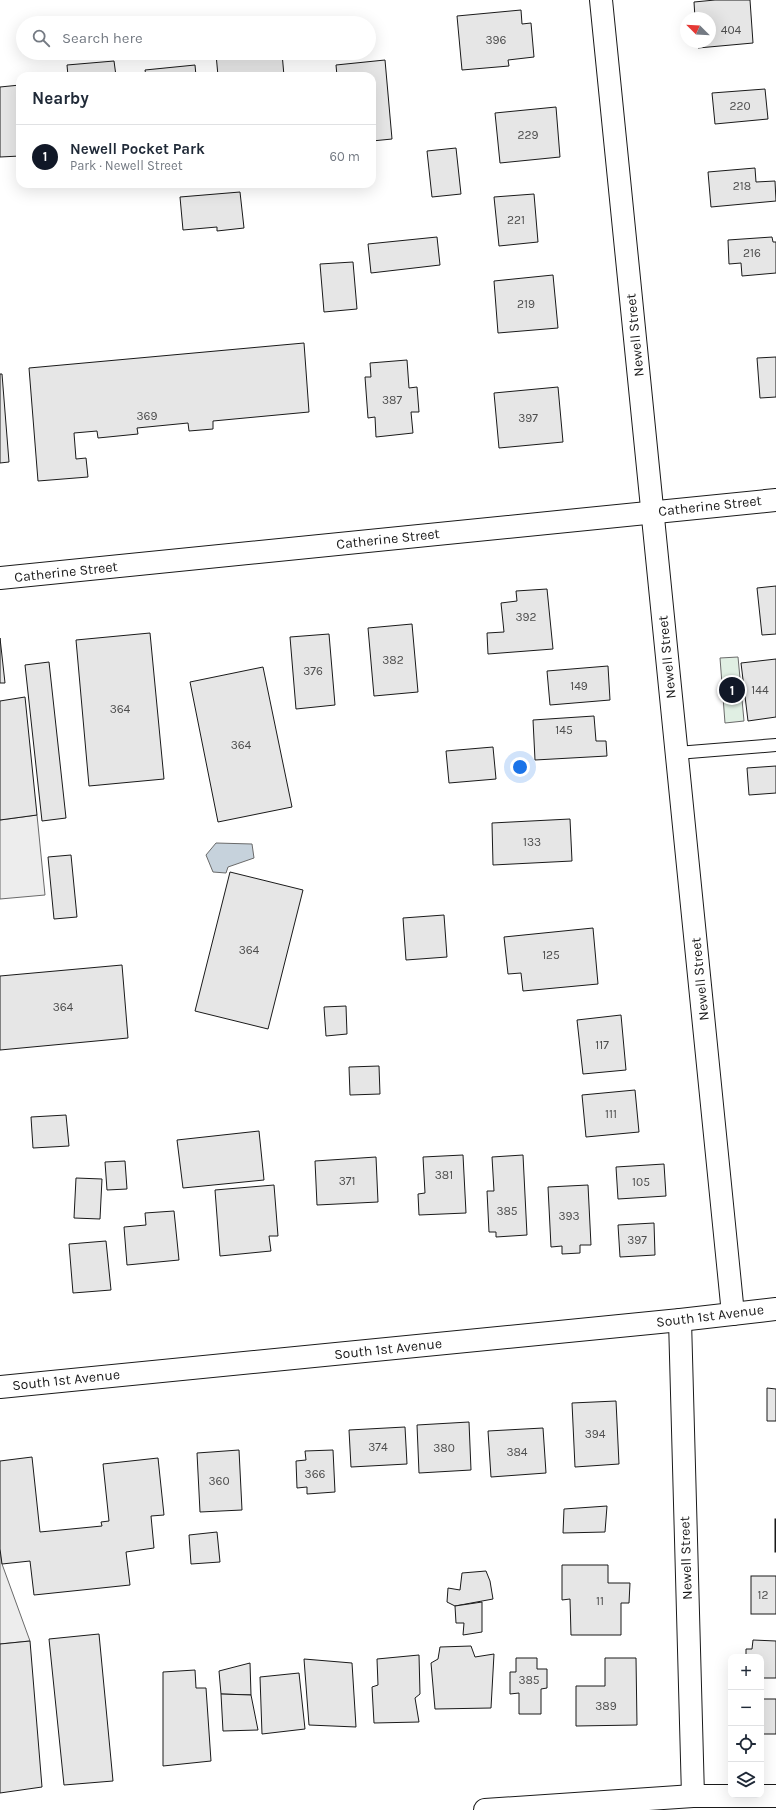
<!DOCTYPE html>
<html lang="en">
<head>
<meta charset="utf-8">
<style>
	body { margin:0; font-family:Karla,sans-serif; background:#f6f6f7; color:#1f2937 }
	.controls { position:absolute; right:12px; bottom:12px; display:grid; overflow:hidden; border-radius:8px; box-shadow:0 4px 16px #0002 }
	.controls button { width:36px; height:36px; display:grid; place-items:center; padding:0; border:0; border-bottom:1px solid #e0e1e3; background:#fff; color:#1f2937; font:20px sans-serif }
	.compass { position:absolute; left:680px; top:12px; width:36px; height:36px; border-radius:50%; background:#fff; box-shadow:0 4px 16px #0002; rotate:294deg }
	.you { position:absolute; left:520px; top:767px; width:14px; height:14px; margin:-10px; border:3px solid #fff; border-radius:50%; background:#1a73e8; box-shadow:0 0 0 6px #1a73e833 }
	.badge { display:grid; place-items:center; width:26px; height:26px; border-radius:50%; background:#111827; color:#fff; font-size:13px; font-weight:700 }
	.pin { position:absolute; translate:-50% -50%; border:2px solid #fff; box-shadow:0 1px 4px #0006 }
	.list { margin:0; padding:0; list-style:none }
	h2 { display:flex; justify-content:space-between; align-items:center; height:52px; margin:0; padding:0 16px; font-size:17px }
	h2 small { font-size:13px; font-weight:400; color:#747a83 }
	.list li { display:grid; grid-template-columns:26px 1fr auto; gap:12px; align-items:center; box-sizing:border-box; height:64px; padding:0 16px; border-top:1px solid #e0e1e3 }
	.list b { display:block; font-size:15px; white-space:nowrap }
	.list p { margin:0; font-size:13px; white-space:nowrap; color:#747a83 }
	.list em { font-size:13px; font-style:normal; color:#747a83 }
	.icon { flex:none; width:22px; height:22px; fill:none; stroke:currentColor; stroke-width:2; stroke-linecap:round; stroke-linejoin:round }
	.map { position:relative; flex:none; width:776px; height:1810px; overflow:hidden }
	.search { position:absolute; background:#fff; box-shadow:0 4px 16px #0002; left:16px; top:16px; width:360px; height:44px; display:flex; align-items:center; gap:10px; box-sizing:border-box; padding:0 14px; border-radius:22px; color:#747a83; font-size:15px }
	.panel { position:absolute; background:#fff; box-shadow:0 4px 16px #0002; left:16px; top:72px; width:360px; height:116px; border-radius:12px }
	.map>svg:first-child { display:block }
	.green { fill:#e0efe3; stroke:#6a6a6a }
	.parking { fill:#ededed; stroke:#6a6a6a }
	.water { fill:#c6d2dc; stroke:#6a6a6a }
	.building { fill:#e6e6e6; stroke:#1a1a1a }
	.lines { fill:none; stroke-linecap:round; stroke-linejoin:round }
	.lane-casing { stroke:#1a1a1a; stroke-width:14 }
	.street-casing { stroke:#1a1a1a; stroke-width:24 }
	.secondary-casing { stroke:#1a1a1a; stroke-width:24 }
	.lane { stroke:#fff; stroke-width:12 }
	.street { stroke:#fff; stroke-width:22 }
	.secondary { stroke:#fff; stroke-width:22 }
	.labels { text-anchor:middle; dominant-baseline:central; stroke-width:3; stroke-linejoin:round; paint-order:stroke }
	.number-label { font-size:12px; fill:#4d4d4d }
	.street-label { font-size:14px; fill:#1a1a1a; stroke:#fff }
</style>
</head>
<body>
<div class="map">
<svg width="776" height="1810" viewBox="0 0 776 1810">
	<rect width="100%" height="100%" fill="#fff"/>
	<path class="green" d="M 738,657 L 744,721 L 725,723 L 720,658 Z"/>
	<g class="parking">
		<path d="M 37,815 L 45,895 L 0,899 L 0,820 Z"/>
		<path d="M 0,1549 L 2,1564 L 30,1641 L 0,1644 Z"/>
	</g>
	<path class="water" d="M 216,843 L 252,844 L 254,858 L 228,867 L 226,873 L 213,872 L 206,855 Z"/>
	<g class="building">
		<path d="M 715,0 L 750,0 L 753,43 L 698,48 L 698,42 L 710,42 L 710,18 L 695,18 L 694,2 Z"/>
		<path d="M 521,10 L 522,24 L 531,23 L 534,57 L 508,60 L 509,66 L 462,70 L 457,16 Z"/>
		<path d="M 228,53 L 282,53 L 284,76 L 218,76 L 216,54 Z"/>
		<path d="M 385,60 L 392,139 L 372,141 L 372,76 L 337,76 L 336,65 Z"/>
		<path d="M 114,61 L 116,76 L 68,76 L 67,65 Z"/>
		<path d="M 195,65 L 196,76 L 146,76 L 145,70 Z"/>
		<path d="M 20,85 L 20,156 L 0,157 L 0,87 Z"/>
		<path d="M 765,89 L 768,119 L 715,124 L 712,93 Z"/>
		<path d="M 556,107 L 560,157 L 500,163 L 495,113 Z"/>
		<path d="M 456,148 L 461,194 L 432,197 L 427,151 Z"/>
		<path d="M 755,168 L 756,182 L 775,181 L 776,201 L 711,207 L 708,172 Z"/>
		<path d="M 240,192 L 244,228 L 217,231 L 217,227 L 183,230 L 180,197 Z"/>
		<path d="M 534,194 L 538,242 L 499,246 L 494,197 Z"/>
		<path d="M 437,237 L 440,265 L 371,273 L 368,244 Z"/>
		<path d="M 772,237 L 773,242 L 776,242 L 776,273 L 742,276 L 741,263 L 729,264 L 728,240 Z"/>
		<path d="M 353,262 L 357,309 L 324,312 L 320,264 Z"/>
		<path d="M 553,275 L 558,328 L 498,333 L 494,281 Z"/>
		<path d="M 304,343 L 309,412 L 213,421 L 213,429 L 189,431 L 188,423 L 137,428 L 138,434 L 98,438 L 97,431 L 74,433 L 76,459 L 86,458 L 88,477 L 38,481 L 29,368 Z"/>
		<path d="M 776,357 L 776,397 L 760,398 L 757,358 Z"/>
		<path d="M 407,360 L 409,388 L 417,387 L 419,412 L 411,412 L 413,433 L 376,437 L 375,417 L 368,418 L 365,377 L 371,377 L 370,363 Z"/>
		<path d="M 0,374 L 2,374 L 9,462 L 0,463 Z"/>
		<path d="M 558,387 L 563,442 L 499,448 L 494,393 Z"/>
		<path d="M 776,586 L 776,634 L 762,635 L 757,588 Z"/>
		<path d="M 547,589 L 553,649 L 488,654 L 487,633 L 504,632 L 501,603 L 517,601 L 516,591 Z"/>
		<path d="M 412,624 L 418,692 L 374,696 L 368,628 Z"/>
		<path d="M 150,633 L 164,779 L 89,786 L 76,640 Z"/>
		<path d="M 329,634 L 335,705 L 296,709 L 290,637 Z"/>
		<path d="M 0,638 L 5,683 L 0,683 Z"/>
		<path d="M 776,659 L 776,717 L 748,721 L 741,663 Z"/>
		<path d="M 49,662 L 66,818 L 42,821 L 25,665 Z"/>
		<path d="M 608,666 L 610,700 L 550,705 L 547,671 Z"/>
		<path d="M 263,667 L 292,807 L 218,822 L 190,682 Z"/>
		<path d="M 25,697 L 37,815 L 0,820 L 0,701 Z"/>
		<path d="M 594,716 L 596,741 L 606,741 L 607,756 L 535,760 L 533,720 Z"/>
		<path d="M 493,747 L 496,779 L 449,783 L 446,751 Z"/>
		<path d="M 776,766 L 776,793 L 749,795 L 747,768 Z"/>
		<path d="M 570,819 L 572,861 L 493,865 L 492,823 Z"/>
		<path d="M 71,855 L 77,917 L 54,919 L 48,857 Z"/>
		<path d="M 230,872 L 303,890 L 268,1029 L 195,1011 Z"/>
		<path d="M 444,915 L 447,957 L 406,960 L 403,918 Z"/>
		<path d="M 593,928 L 598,984 L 523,991 L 521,973 L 508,974 L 504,937 Z"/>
		<path d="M 122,965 L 128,1038 L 0,1050 L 0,976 Z"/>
		<path d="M 346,1006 L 347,1034 L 326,1036 L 324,1007 Z"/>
		<path d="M 621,1015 L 626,1070 L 583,1074 L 577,1020 Z"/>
		<path d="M 379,1066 L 380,1094 L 350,1095 L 349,1067 Z"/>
		<path d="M 635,1090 L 639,1132 L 586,1137 L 582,1095 Z"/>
		<path d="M 66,1115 L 69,1146 L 33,1148 L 31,1117 Z"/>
		<path d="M 259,1131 L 264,1180 L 183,1188 L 177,1140 Z"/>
		<path d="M 463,1155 L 466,1213 L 419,1215 L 418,1194 L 425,1193 L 423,1157 Z"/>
		<path d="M 523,1155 L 527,1235 L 496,1237 L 496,1232 L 489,1232 L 487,1191 L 494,1191 L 492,1157 Z"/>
		<path d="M 376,1157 L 378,1202 L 317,1205 L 315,1161 Z"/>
		<path d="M 125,1161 L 127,1189 L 107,1190 L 105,1162 Z"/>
		<path d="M 664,1164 L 666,1196 L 618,1199 L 616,1167 Z"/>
		<path d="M 76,1178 L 102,1179 L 100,1219 L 74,1218 Z"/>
		<path d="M 274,1185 L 278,1236 L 269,1236 L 271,1251 L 220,1256 L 215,1190 Z"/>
		<path d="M 588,1185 L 591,1245 L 580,1245 L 580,1253 L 562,1254 L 562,1246 L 551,1247 L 548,1187 Z"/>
		<path d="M 174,1211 L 179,1260 L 127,1265 L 124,1227 L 146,1225 L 145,1213 Z"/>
		<path d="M 654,1223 L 655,1255 L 620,1257 L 618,1225 Z"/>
		<path d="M 106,1241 L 111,1290 L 73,1293 L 69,1244 Z"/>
		<path d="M 767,1388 L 776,1389 L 776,1421 L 767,1421 Z"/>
		<path d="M 616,1401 L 619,1464 L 575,1467 L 572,1403 Z"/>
		<path d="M 469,1422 L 471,1470 L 419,1473 L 417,1425 Z"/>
		<path d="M 405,1427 L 407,1464 L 351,1467 L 349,1430 Z"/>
		<path d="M 543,1428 L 546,1473 L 491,1477 L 488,1431 Z"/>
		<path d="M 239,1450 L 242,1510 L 200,1512 L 197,1453 Z"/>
		<path d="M 333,1450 L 335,1492 L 307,1494 L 307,1487 L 297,1488 L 296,1461 L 306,1460 L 305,1451 Z"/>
		<path d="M 32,1457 L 40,1532 L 102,1526 L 101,1522 L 109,1521 L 103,1464 L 158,1458 L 164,1515 L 151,1516 L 154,1548 L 126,1552 L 130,1585 L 34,1595 L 30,1561 L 2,1564 L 0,1549 L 0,1461 Z"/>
		<path d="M 607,1506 L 605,1532 L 563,1533 L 564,1509 Z"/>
		<rect x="775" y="1519" width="1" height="33"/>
		<path d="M 217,1532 L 220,1562 L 191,1564 L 189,1535 Z"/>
		<path d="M 562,1565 L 608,1565 L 608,1583 L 630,1583 L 629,1603 L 621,1603 L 621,1635 L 571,1635 L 570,1599 L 562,1600 Z"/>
		<path d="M 486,1571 L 490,1581 L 493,1599 L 455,1606 L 447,1602 L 448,1588 L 460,1590 L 462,1573 Z"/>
		<rect x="751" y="1576" width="25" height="38"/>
		<path d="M 482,1602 L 482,1632 L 463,1635 L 464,1623 L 456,1623 L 455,1606 Z"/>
		<path d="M 99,1634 L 113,1781 L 64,1785 L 49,1639 Z"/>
		<path d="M 753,1640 L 776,1641 L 776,1678 L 761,1678 L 761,1657 L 746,1657 L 746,1649 L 752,1649 Z"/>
		<path d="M 30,1641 L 42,1787 L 0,1793 L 0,1644 Z"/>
		<path d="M 471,1646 L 475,1657 L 494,1654 L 491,1708 L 435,1709 L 431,1663 L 438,1659 L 440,1647 Z"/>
		<path d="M 419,1655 L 420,1694 L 415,1698 L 419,1722 L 374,1723 L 372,1687 L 378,1685 L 377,1659 Z"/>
		<path d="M 516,1658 L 537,1658 L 537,1669 L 547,1669 L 547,1688 L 541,1689 L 541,1714 L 519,1714 L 519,1693 L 510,1694 L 510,1672 L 516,1672 Z"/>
		<path d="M 605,1658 L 636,1658 L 637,1725 L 576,1726 L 576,1686 L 605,1686 Z"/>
		<path d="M 304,1659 L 352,1663 L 356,1727 L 309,1725 Z"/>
		<path d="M 250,1663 L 251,1695 L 221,1694 L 219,1671 Z"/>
		<path d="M 195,1670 L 196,1688 L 206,1688 L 211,1761 L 163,1766 L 163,1672 Z"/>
		<path d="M 299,1673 L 305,1729 L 262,1734 L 260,1677 Z"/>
		<path d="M 221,1694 L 251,1695 L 258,1730 L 223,1731 Z"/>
		<rect x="761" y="1699" width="15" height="35"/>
	</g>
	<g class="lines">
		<defs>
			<path id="lane" d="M 677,753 L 776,745"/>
			<g id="street">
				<path d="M 601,0 L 733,1314"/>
				<path d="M 0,578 L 776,500"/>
				<path d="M 680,1320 L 693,1796"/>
				<path d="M 0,1387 L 680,1320 L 776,1309"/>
			</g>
			<path id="secondary" d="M 485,1810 L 693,1796 L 776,1796"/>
		</defs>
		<use href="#lane" class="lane-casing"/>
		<use href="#street" class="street-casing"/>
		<use href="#secondary" class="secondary-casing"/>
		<use href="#lane" class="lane"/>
		<use href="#street" class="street"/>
		<use href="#secondary" class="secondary"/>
	</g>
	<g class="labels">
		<g class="number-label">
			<text x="731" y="30">404</text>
			<text x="496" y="40">396</text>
			<text x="740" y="106">220</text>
			<text x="528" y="135">229</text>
			<text x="742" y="186">218</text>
			<text x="516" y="220">221</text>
			<text x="752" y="253">216</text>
			<text x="526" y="304">219</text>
			<text x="392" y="400">387</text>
			<text x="147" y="416">369</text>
			<text x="528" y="418">397</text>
			<text x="526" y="617">392</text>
			<text x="393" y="660">382</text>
			<text x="313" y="671">376</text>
			<text x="579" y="686">149</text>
			<text x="760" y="690">144</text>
			<text x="120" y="709">364</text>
			<text x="564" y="730">145</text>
			<text x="241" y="745">364</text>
			<text x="532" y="842">133</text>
			<text x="249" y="950">364</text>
			<text x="551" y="955">125</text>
			<text x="63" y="1007">364</text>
			<text x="602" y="1045">117</text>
			<text x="611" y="1114">111</text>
			<text x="444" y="1175">381</text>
			<text x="347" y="1181">371</text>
			<text x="641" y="1182">105</text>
			<text x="507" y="1211">385</text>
			<text x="569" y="1216">393</text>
			<text x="637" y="1240">397</text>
			<text x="595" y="1434">394</text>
			<text x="378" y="1447">374</text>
			<text x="444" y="1448">380</text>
			<text x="517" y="1452">384</text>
			<text x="315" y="1474">366</text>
			<text x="219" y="1481">360</text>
			<text x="763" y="1595">12</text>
			<text x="600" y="1601">11</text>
			<text x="529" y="1680">385</text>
			<text x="606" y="1706">389</text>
		</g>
		<g class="street-label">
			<text transform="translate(635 335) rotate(-96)">Newell Street</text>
			<text transform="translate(710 506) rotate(-6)">Catherine Street</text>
			<text transform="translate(388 539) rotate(-6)">Catherine Street</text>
			<text transform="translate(66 572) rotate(-6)">Catherine Street</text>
			<text transform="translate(667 657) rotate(-96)">Newell Street</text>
			<text transform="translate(700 979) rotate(-96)">Newell Street</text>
			<text transform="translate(710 1316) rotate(-7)">South 1st Avenue</text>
			<text transform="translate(388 1349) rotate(-6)">South 1st Avenue</text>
			<text transform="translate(66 1380) rotate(-6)">South 1st Avenue</text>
			<text transform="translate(686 1558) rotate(-92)">Newell Street</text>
		</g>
	</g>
</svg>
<div class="controls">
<button>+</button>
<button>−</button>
<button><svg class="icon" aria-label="locate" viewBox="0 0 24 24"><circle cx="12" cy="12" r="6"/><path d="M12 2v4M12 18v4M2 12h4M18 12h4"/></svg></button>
<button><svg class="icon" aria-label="layers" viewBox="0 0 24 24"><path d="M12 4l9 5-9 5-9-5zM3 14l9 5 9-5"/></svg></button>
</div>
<svg class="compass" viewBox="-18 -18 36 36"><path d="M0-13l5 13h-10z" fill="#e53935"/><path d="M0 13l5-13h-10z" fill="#747a83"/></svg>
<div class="you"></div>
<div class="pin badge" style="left:732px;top:690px">1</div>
<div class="search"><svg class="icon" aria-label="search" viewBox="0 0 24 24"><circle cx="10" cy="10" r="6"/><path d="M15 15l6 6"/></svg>Search here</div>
<section class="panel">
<h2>Nearby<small></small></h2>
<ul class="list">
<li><span class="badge">1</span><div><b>Newell Pocket Park</b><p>Park · Newell Street</p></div><em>60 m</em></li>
</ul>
</section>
</div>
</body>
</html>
